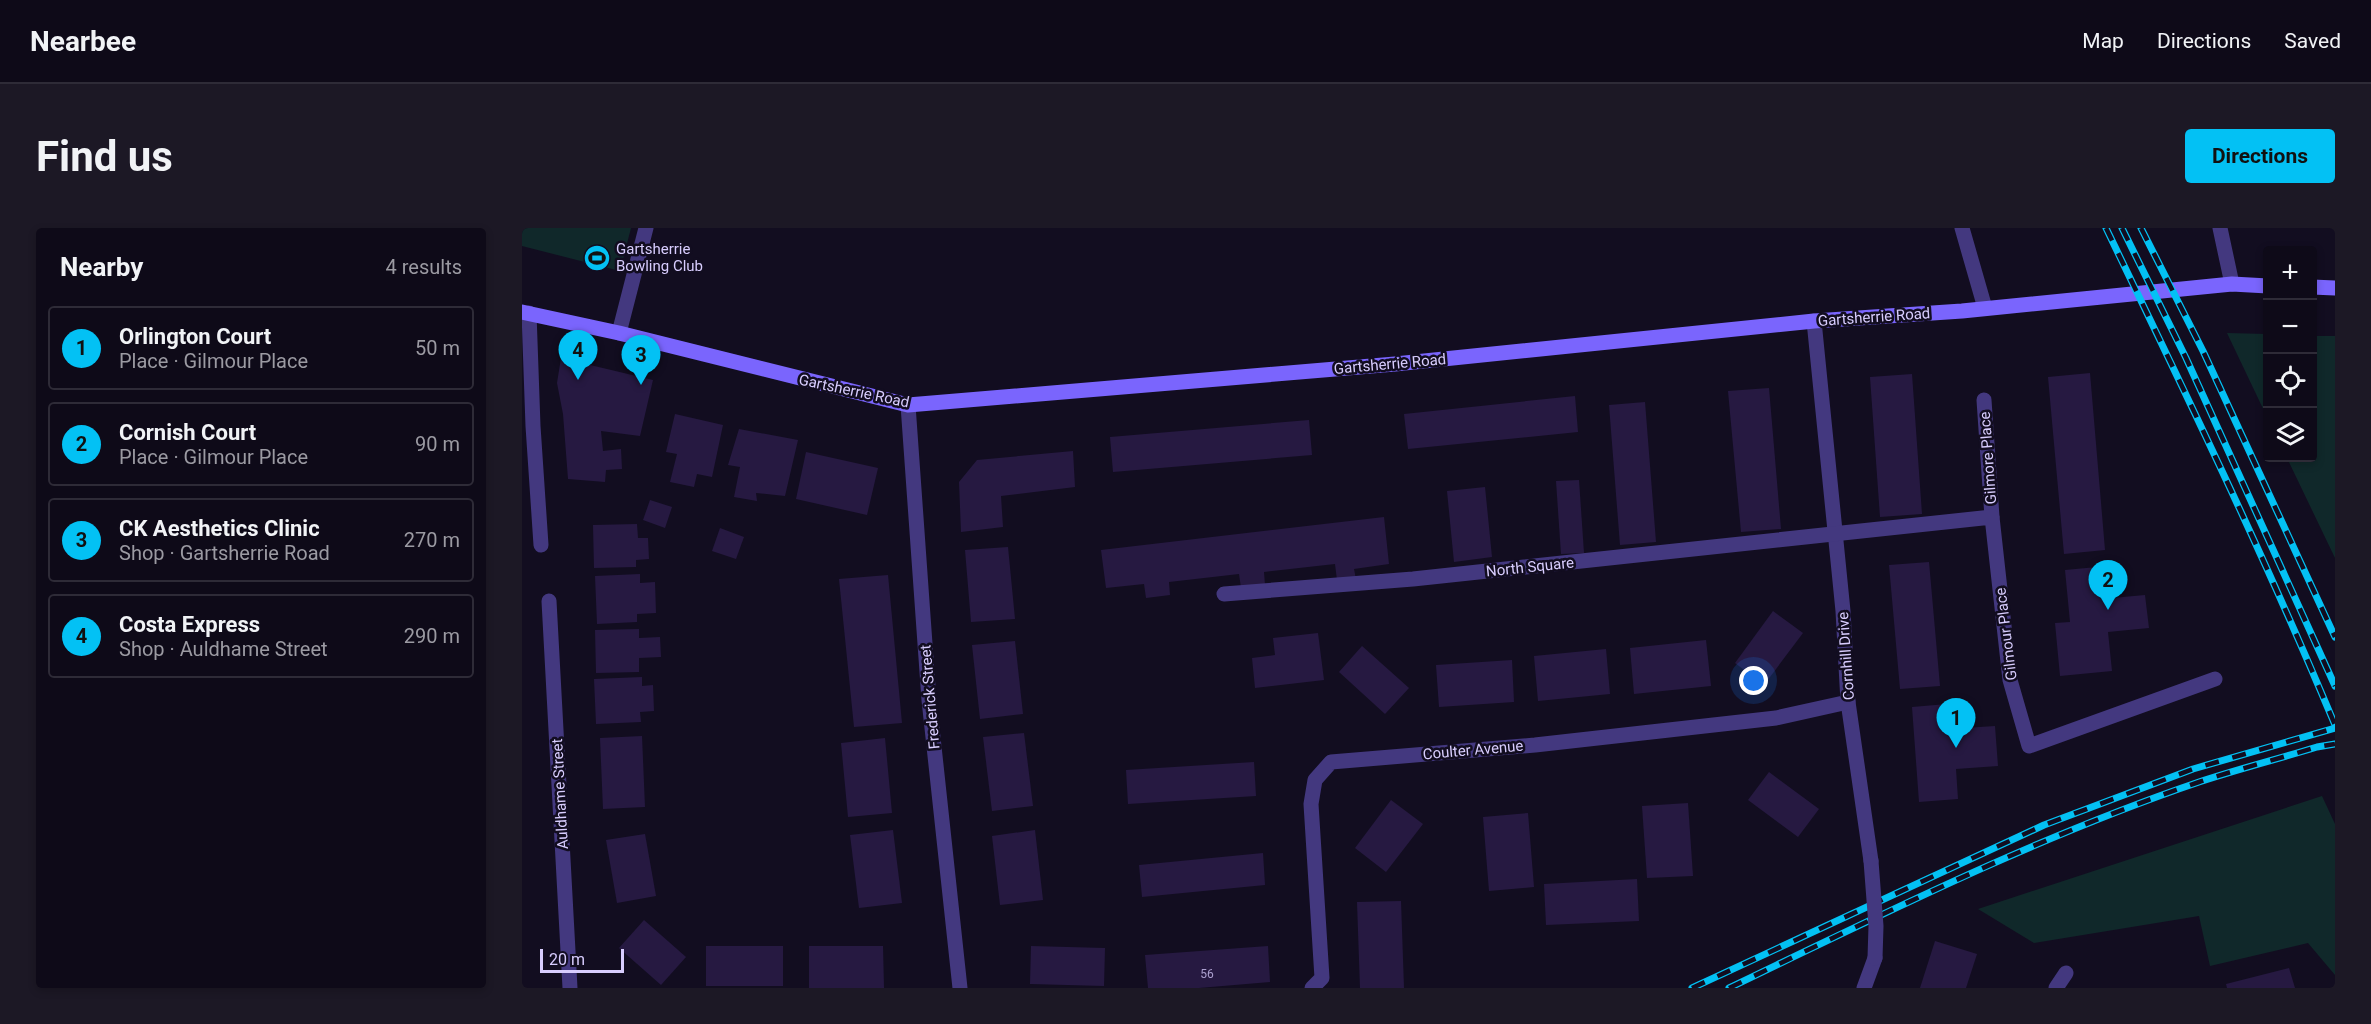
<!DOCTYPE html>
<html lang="en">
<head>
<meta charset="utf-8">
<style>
	body { margin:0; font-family:Roboto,sans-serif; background:#1c1825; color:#f1f3f6 }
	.controls { position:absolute; right:18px; top:18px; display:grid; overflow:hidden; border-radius:6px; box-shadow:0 3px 9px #0003 }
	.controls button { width:54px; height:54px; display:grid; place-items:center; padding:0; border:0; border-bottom:2px solid #2e2b37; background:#0e0a18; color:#f1f3f6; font:30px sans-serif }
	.scale { position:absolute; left:18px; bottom:15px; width:84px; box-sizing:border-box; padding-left:6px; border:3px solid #d8cdfe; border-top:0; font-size:16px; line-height:21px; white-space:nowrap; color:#d8cdfe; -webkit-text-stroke:4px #120d20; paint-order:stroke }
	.you { position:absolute; left:1232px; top:453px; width:21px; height:21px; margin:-15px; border:4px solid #fff; border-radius:50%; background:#1a73e8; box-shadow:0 0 0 9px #1a73e833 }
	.badge { display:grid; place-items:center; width:39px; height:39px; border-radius:50%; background:#03c1f4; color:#111; font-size:20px; font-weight:700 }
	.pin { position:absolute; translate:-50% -50px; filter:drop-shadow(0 2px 3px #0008) }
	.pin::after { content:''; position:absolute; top:32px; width:21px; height:18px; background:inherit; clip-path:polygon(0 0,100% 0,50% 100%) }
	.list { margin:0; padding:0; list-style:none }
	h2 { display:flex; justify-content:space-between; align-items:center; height:78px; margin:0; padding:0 24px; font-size:26px }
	h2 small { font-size:20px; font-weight:400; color:#9b9aa2 }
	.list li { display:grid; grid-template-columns:39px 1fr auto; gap:18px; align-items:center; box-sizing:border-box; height:84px; margin:0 12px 12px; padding:0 12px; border:2px solid #2e2b37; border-radius:6px }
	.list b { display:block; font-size:22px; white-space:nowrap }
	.list p { margin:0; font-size:20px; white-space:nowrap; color:#9b9aa2 }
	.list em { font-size:20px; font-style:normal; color:#9b9aa2 }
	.icon { flex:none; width:33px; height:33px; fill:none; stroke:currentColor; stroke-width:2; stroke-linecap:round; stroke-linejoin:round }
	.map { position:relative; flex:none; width:1813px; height:760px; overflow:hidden; border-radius:6px }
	header { display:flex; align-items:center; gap:36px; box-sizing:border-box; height:84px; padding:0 30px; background:#0e0a18; border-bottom:2px solid #2e2b37 }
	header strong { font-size:28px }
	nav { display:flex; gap:33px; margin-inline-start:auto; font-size:21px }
	.intro { display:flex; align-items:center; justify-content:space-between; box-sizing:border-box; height:144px; padding:0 36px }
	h1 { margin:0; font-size:42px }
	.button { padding:15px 27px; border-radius:6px; background:#03c1f4; color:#111; font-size:21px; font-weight:700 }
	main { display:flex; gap:36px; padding:0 36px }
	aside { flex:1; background:#0e0a18; border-radius:6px; box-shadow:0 3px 9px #0003 }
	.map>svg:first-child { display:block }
	.green { fill:#10282a }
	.building { fill:#261941 }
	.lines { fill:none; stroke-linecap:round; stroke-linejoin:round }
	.lane { stroke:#43387f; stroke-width:15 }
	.street { stroke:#43387f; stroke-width:15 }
	.secondary { stroke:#7a65fd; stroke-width:15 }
	.rail-casing { stroke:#03c1f4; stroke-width:7 }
	.rail { stroke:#120d20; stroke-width:4.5; stroke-dasharray:14; stroke-linecap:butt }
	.street-bridge { stroke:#43387f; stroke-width:15 }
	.labels { text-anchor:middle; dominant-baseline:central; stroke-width:5; stroke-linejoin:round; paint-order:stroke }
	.number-label { font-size:12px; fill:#aca0cf }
	.poi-label { font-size:15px; fill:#d8cdfe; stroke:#120d20; text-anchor:start }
	.street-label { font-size:15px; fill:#d8cdfe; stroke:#120d20 }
</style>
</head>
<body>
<header>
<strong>Nearbee</strong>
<nav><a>Map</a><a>Directions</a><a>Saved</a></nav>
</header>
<div class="intro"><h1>Find us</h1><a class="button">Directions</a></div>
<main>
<aside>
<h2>Nearby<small>4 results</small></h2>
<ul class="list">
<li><span class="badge">1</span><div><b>Orlington Court</b><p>Place · Gilmour Place</p></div><em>50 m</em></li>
<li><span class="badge">2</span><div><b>Cornish Court</b><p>Place · Gilmour Place</p></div><em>90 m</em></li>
<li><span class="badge">3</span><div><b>CK Aesthetics Clinic</b><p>Shop · Gartsherrie Road</p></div><em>270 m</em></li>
<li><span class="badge">4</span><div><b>Costa Express</b><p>Shop · Auldhame Street</p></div><em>290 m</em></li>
</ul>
</aside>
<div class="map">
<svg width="1813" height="760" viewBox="0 0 1813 760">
	<rect width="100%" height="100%" fill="#120d20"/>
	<g class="green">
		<path d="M 0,0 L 109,0 L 98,43 L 0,18 Z"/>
		<path d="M 1705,105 L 1745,106 L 1745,189 Z"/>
		<path d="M 1791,108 L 1813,108 L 1813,330 L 1765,230 L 1790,230 Z"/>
		<path d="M 1800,568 L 1813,596 L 1813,747 L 1786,715 L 1688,738 L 1677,688 L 1512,715 L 1456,681 Z"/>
	</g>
	<g class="building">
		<path d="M 39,130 L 131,152 L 118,208 L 79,203 L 81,223 L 99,221 L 100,241 L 84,242 L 83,254 L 46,251 L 41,186 L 35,155 Z"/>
		<path d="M 1568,145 L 1583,322 L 1542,326 L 1526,149 Z"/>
		<path d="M 1390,146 L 1400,286 L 1358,289 L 1348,149 Z"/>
		<path d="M 1247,160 L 1259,301 L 1219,304 L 1206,163 Z"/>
		<path d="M 1053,168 L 1056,204 L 886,221 L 882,186 Z"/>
		<path d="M 1123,174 L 1134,314 L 1098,317 L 1087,177 Z"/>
		<path d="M 153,186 L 201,197 L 190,249 L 175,246 L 172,259 L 148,254 L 155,226 L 144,224 Z"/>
		<path d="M 787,192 L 790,227 L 591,244 L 588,209 Z"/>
		<path d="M 217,201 L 276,212 L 263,268 L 234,265 L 235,273 L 212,269 L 218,239 L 206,237 Z"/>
		<path d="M 551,223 L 553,259 L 479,268 L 481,299 L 439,304 L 437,254 L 455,232 Z"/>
		<path d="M 284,224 L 356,240 L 345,287 L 274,271 Z"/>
		<path d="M 1057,252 L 1062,325 L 1039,326 L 1034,253 Z"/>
		<path d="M 963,259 L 970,329 L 932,334 L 925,263 Z"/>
		<path d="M 128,272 L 150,279 L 143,300 L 121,292 Z"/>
		<path d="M 862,289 L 867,336 L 832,341 L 834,351 L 815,352 L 813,336 L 742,344 L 743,357 L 719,360 L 717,346 L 647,354 L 648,367 L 624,370 L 622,356 L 584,360 L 579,322 Z"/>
		<path d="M 115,296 L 116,310 L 126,310 L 127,331 L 114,332 L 114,339 L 72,340 L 71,297 Z"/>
		<path d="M 198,300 L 222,309 L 214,331 L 190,323 Z"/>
		<path d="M 486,319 L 493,391 L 449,394 L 443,322 Z"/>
		<path d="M 1407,334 L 1418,458 L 1378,461 L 1367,337 Z"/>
		<path d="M 1575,339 L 1579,371 L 1623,367 L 1627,400 L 1586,404 L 1590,443 L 1538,448 L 1533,395 L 1548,394 L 1543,342 Z"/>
		<path d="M 118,346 L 118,355 L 133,354 L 134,385 L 115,386 L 115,394 L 75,396 L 73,348 Z"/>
		<path d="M 366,347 L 380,495 L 332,499 L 317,351 Z"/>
		<path d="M 1251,383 L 1281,405 L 1242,457 L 1213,435 Z"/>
		<path d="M 117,401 L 117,410 L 138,409 L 139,429 L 117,430 L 117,444 L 74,445 L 73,402 Z"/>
		<path d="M 796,405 L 802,452 L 733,460 L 730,430 L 753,427 L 751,410 Z"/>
		<path d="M 1184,412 L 1189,458 L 1112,466 L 1108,420 Z"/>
		<path d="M 493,413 L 501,486 L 458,491 L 450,417 Z"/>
		<path d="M 840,418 L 887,460 L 863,486 L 817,444 Z"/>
		<path d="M 1084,421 L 1088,466 L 1016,473 L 1012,428 Z"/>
		<path d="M 990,432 L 992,474 L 917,479 L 914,437 Z"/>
		<path d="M 120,449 L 120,458 L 131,457 L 132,483 L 118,484 L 119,494 L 74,496 L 72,451 Z"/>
		<path d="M 1425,476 L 1427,501 L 1473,498 L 1476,538 L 1434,541 L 1436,571 L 1397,574 L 1390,479 Z"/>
		<path d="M 502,505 L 511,578 L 470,583 L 461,509 Z"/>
		<path d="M 120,508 L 123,579 L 81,581 L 78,510 Z"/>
		<path d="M 363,510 L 370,585 L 326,589 L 319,515 Z"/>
		<path d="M 732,534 L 734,568 L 606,576 L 604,542 Z"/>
		<path d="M 1247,544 L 1297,581 L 1276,609 L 1226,572 Z"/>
		<path d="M 869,572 L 901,596 L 864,644 L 833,620 Z"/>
		<path d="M 1166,575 L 1171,648 L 1125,650 L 1120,578 Z"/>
		<path d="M 1006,585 L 1012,659 L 967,663 L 961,589 Z"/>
		<path d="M 371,602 L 380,675 L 337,680 L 328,607 Z"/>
		<path d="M 513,602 L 521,672 L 478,677 L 470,608 Z"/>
		<path d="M 123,606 L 134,668 L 95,675 L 84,612 Z"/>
		<path d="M 741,625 L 743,657 L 620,669 L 617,637 Z"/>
		<path d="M 1115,651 L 1117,693 L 1024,697 L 1022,656 Z"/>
		<path d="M 879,673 L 882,760 L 838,760 L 835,674 Z"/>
		<path d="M 122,692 L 164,729 L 139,757 L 97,720 Z"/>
		<path d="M 1413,713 L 1455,726 L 1444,760 L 1398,760 Z"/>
		<rect x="184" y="718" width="77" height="40"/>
		<path d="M 287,718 L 361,718 L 362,760 L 287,760 Z"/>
		<path d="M 509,718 L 583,720 L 582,758 L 508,756 Z"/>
		<path d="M 746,718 L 748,754 L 677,760 L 626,760 L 623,727 Z"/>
		<path d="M 1767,740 L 1773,760 L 1705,760 L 1704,756 Z"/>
	</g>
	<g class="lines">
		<g class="lane">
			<path d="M 1440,0 L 1463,80"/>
			<path d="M 97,105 L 124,0"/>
			<path d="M 1534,760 L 1544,745"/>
		</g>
		<g class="street">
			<path d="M 1698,0 L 1710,56"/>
			<path d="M 7,85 L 11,198 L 19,317"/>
			<path d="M 1292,93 L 1321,383 L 1326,474 L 1349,633"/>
			<path d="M 1462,172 L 1470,289"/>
			<path d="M 386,177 L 407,472 L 438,760"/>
			<path d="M 702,366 L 891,351 L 1470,289 L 1488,452 L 1507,518 L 1693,451"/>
			<path d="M 27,373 L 48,760"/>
			<path d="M 790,760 L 800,750 L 789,576 L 793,552 L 809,534 L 1013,517 L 1254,490 L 1326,474"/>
			<path d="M 1342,760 L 1353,730"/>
		</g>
		<g class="secondary">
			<path d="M 1790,59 L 1813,60"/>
			<path d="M 0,84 L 97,105 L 386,177 L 873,136 L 1292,93 L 1440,83 L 1710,56 L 1746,58"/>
		</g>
		<defs>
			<g id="rail">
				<path d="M 1584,0 C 1663,164 1743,329 1813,497"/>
				<path d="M 1600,0 L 1664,130 L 1813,458"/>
				<path d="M 1619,0 L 1681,123 L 1813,409"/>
				<path d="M 1170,760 L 1522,597 L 1671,541 L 1813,500"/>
				<path d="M 1207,760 C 1361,686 1515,609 1677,554 C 1716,541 1756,531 1795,519 L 1813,516"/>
			</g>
		</defs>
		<use href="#rail" class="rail-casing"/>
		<use href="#rail" class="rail"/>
		<path class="street-bridge" d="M 1349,633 L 1354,698 L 1353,730"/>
	</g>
	<defs>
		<symbol id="stadium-disc" viewBox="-11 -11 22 22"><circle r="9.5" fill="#03c1f4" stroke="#120d20"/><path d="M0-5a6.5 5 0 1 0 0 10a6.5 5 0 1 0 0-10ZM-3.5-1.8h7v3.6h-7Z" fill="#111"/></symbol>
	</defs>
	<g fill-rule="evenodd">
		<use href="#stadium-disc" x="60" y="15" width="30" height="30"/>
	</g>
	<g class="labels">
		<g class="number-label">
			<text x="685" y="746">56</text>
		</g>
		<g class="poi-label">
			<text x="94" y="21">Gartsherrie<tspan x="94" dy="17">Bowling Club</tspan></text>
		</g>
		<g class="street-label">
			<text transform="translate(1352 89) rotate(-4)">Gartsherrie Road</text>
			<text transform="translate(868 136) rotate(-5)">Gartsherrie Road</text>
			<text transform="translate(332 163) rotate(12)">Gartsherrie Road</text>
			<text transform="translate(1466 230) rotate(-94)">Gilmore Place</text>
			<text transform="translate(1008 339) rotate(-6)">North Square</text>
			<text transform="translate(1484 406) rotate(-97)">Gilmour Place</text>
			<text transform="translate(1324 428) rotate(-94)">Cornhill Drive</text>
			<text transform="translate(408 469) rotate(-95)">Frederick Street</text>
			<text transform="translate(951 522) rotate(-5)">Coulter Avenue</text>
			<text transform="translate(38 566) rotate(-93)">Auldhame Street</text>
		</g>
	</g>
</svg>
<div class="controls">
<button>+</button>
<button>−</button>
<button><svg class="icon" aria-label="locate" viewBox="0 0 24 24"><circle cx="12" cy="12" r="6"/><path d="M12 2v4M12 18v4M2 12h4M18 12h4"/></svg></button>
<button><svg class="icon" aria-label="layers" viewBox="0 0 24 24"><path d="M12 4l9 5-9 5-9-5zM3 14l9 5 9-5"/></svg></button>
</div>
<div class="scale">20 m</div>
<div class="you"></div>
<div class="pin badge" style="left:1434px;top:520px">1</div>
<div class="pin badge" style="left:1586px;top:382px">2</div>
<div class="pin badge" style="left:119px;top:157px">3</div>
<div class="pin badge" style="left:56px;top:152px">4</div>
</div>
</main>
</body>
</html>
